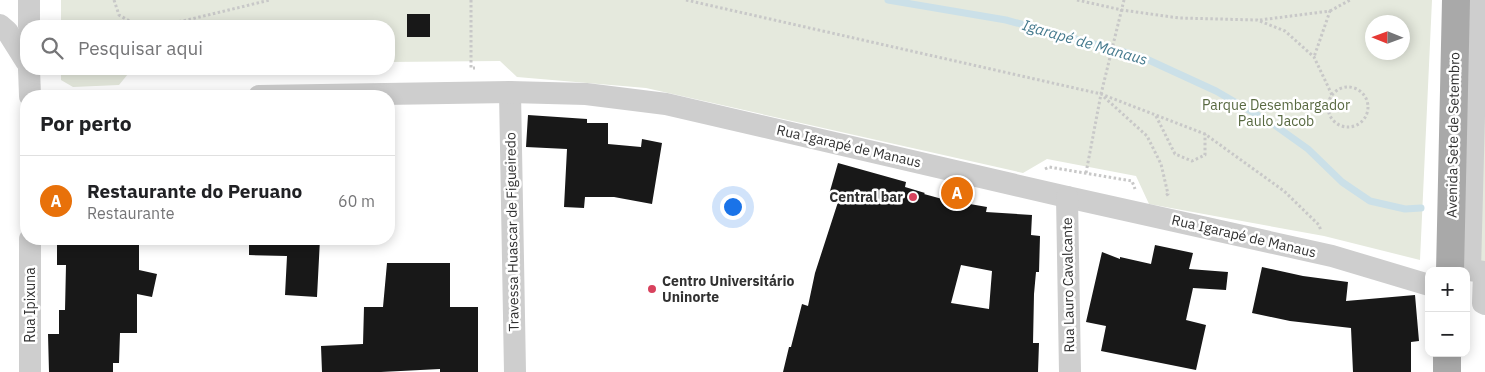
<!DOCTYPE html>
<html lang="pt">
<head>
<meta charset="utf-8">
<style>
	body { margin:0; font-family:"IBM Plex Sans",sans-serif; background:#f2f2f2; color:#202124 }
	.controls { position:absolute; right:15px; bottom:15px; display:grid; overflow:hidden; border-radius:10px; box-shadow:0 2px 12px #0003 }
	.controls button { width:45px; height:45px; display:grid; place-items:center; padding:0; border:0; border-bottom:1px solid #e0e0e0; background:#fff; color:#202124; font:25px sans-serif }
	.compass { position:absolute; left:1365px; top:15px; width:45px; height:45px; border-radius:50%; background:#fff; box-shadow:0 2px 12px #0003; rotate:271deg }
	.you { position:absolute; left:732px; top:206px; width:18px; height:18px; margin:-12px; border:4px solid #fff; border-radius:50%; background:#1a73e8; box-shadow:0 0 0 8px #1a73e833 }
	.badge { display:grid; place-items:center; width:32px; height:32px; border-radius:50%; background:#db2777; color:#fff; font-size:16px; font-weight:700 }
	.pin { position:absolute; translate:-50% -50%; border:2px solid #fff; box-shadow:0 1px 5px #0006 }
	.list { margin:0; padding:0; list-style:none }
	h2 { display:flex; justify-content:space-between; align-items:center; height:65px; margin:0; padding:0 20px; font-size:21px }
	h2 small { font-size:16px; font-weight:400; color:#757577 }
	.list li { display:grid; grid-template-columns:32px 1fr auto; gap:15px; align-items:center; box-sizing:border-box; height:90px; padding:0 20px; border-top:1px solid #e0e0e0 }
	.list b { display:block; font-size:19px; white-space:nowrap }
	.list p { margin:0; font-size:16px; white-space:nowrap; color:#757577 }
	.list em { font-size:16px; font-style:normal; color:#757577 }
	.icon { flex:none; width:28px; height:28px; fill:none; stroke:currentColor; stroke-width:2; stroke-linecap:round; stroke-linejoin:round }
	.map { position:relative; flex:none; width:1485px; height:372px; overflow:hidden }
	.search { position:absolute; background:#fff; box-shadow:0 2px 12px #0003; left:20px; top:20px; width:375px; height:55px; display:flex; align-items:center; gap:12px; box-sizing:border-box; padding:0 18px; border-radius:20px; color:#757577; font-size:19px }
	.panel { position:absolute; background:#fff; box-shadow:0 2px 12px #0003; left:20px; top:90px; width:375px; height:155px; border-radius:20px }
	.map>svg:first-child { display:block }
	.green { fill:#e5e9dd; fill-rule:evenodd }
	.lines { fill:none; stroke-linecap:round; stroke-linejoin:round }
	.stream { stroke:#cbe0e8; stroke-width:7 }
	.building { fill:#181818; fill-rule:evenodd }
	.path { stroke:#c8c8c8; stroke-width:3; stroke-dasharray:2.5 2.5; stroke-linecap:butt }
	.minor { stroke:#cecece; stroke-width:22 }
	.major { stroke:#a9a9a9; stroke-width:28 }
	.poi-dot { fill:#d8425d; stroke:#fff; stroke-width:2 }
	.labels { text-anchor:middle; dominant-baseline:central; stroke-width:5; stroke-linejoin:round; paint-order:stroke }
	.park-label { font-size:14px; fill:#586941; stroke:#fff }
	.street-label { font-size:14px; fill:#313131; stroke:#fff }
	.poi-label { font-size:14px; font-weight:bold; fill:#313131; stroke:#fff; text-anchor:end }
	.water-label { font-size:15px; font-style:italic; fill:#44798d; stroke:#fff }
</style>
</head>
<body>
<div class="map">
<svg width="1485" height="372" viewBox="0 0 1485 372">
	<rect width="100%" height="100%" fill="#fff"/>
	<g class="green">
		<path d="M 61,0 L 1432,0 L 1420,260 L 1324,236 L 1149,204 L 1136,176 L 1047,159 L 1023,173 L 646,88 L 517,77 L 500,61 L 389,62 L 389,26 L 61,26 ZM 1372,22 L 1402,22 L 1402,52 L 1372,52 Z"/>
		<path d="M 61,69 L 132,69 L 119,85 L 73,87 L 61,80 Z"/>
		<path d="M 1485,80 L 1485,264 L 1476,264 Z"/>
	</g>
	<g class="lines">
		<path class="stream" d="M 888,0 L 1006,20 L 1142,57 L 1216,91 L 1273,124 L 1308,149 L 1342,182 L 1370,201 L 1405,209 L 1421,208"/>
	</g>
	<g class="building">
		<rect x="407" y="14" width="23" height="23"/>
		<path d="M 528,115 L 587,119 L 587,123 L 608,123 L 608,144 L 641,147 L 642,139 L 662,143 L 652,204 L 614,197 L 585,197 L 584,208 L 564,207 L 567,149 L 526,147 Z"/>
		<path d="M 838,163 L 906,182 L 905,187 L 925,193 L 924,194 L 964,205 L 964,203 L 987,207 L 986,212 L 1032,215 L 1031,235 L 1040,236 L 1039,272 L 1036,272 L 1034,294 L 1033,343 L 1039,343 L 1038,372 L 783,372 L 789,347 L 791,347 L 802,304 L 808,306 L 815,273 L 838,202 L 828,198 ZM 961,265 L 992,271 L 989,309 L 951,303 Z"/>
		<path d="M 57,239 L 139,239 L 139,270 L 157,274 L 152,297 L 137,294 L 137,333 L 120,333 L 119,363 L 113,363 L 113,372 L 49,372 L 48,334 L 59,334 L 59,310 L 65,310 L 66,265 L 57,265 Z"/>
		<path d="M 249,239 L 320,239 L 317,297 L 285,295 L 287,256 L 249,255 Z"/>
		<path d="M 1155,245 L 1193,253 L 1189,269 L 1228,272 L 1226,290 L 1193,288 L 1186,320 L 1206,325 L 1196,370 L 1101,351 L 1106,326 L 1086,322 L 1102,252 L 1120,259 L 1120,257 L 1151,264 Z"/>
		<path d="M 387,263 L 450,263 L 450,307 L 478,307 L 478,372 L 440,372 L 440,369 L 381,372 L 322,372 L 321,346 L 363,344 L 364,307 L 383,307 Z"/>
		<path d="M 1262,267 L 1303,276 L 1348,282 L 1346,301 L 1415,295 L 1419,341 L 1411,342 L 1411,372 L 1353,372 L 1351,328 L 1290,321 L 1252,313 Z"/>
	</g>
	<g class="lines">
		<g class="path">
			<path d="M 114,0 L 119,15 L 138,26"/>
			<path d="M 471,0 L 471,68 L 475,68"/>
			<path d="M 686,0 L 1101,94 L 1205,134 L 1284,191 L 1319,225 L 1321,231"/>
			<path d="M 1077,0 L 1122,10 L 1179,18 L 1257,20 L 1285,31 L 1314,57 L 1332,95"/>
			<path d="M 1330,11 L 1350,0"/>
			<path d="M 1260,20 L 1330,11 L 1314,57"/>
			<path d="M 144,26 L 183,21 L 270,0"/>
			<circle cx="1348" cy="107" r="20"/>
			<path d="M 1104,97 L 1147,136 L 1161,164 L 1168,194 L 1165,196"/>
			<path d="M 1156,116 L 1175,154 L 1192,161 L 1205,155 L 1205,134"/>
			<path d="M 1045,169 L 1049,167 L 1132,181 L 1135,189"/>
			<path d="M 1086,173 L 1101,94 L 1124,0"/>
		</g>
		<g class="minor">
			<path d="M 1477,0 L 1470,270 L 1484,272 L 1483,303 L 1485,304"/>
			<path d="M 0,25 L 7,31 L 26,61"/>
			<path d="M 29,26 L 29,0"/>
			<path d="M 29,69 L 30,96"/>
			<path d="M 510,92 L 515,372"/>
			<path d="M 259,96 L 510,92 L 586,94 L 666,104 L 1067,197 L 1332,256 L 1429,285"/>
			<path d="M 1067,197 L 1070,372"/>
			<path d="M 30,372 L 30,239"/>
		</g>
		<g class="major">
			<path d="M 1450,271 L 1456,0"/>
			<path d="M 1447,372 L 1447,353"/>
		</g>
	</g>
	<g class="poi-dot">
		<circle cx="913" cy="197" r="5"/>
		<circle cx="652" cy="289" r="5"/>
	</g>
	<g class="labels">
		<g class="park-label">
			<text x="1276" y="105">Parque Desembargador<tspan x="1276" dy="16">Paulo Jacob</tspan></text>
		</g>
		<g class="street-label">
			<text transform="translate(1453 135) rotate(-89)">Avenida Sete de Setembro</text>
			<text transform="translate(849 146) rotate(13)">Rua Igarapé de Manaus</text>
			<text transform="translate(512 232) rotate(-91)">Travessa Huascar de Figueiredo</text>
			<text transform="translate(1244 236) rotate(13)">Rua Igarapé de Manaus</text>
			<text transform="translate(1068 285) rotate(-91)">Rua Lauro Cavalcante</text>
			<text transform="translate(30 305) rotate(-90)">Rua Ipixuna</text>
		</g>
		<g class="poi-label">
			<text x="903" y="197">Central bar</text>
			<text x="662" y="281" text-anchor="start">Centro Universitário<tspan x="662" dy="16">Uninorte</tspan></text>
		</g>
		<g class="water-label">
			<text transform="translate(1085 42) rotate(16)">Igarapé de Manaus</text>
		</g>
	</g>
</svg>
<div class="controls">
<button>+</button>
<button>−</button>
</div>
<svg class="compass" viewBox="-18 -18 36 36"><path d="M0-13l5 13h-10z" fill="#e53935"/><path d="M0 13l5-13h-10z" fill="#757577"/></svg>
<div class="you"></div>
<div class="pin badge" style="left:957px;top:193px;background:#e8710a">A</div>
<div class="search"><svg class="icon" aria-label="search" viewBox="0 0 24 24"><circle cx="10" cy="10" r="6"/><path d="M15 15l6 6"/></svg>Pesquisar aqui</div>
<section class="panel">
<h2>Por perto<small></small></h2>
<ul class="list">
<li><span class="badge" style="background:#e8710a">A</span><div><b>Restaurante do Peruano</b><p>Restaurante</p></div><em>60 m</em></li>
</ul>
</section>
</div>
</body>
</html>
